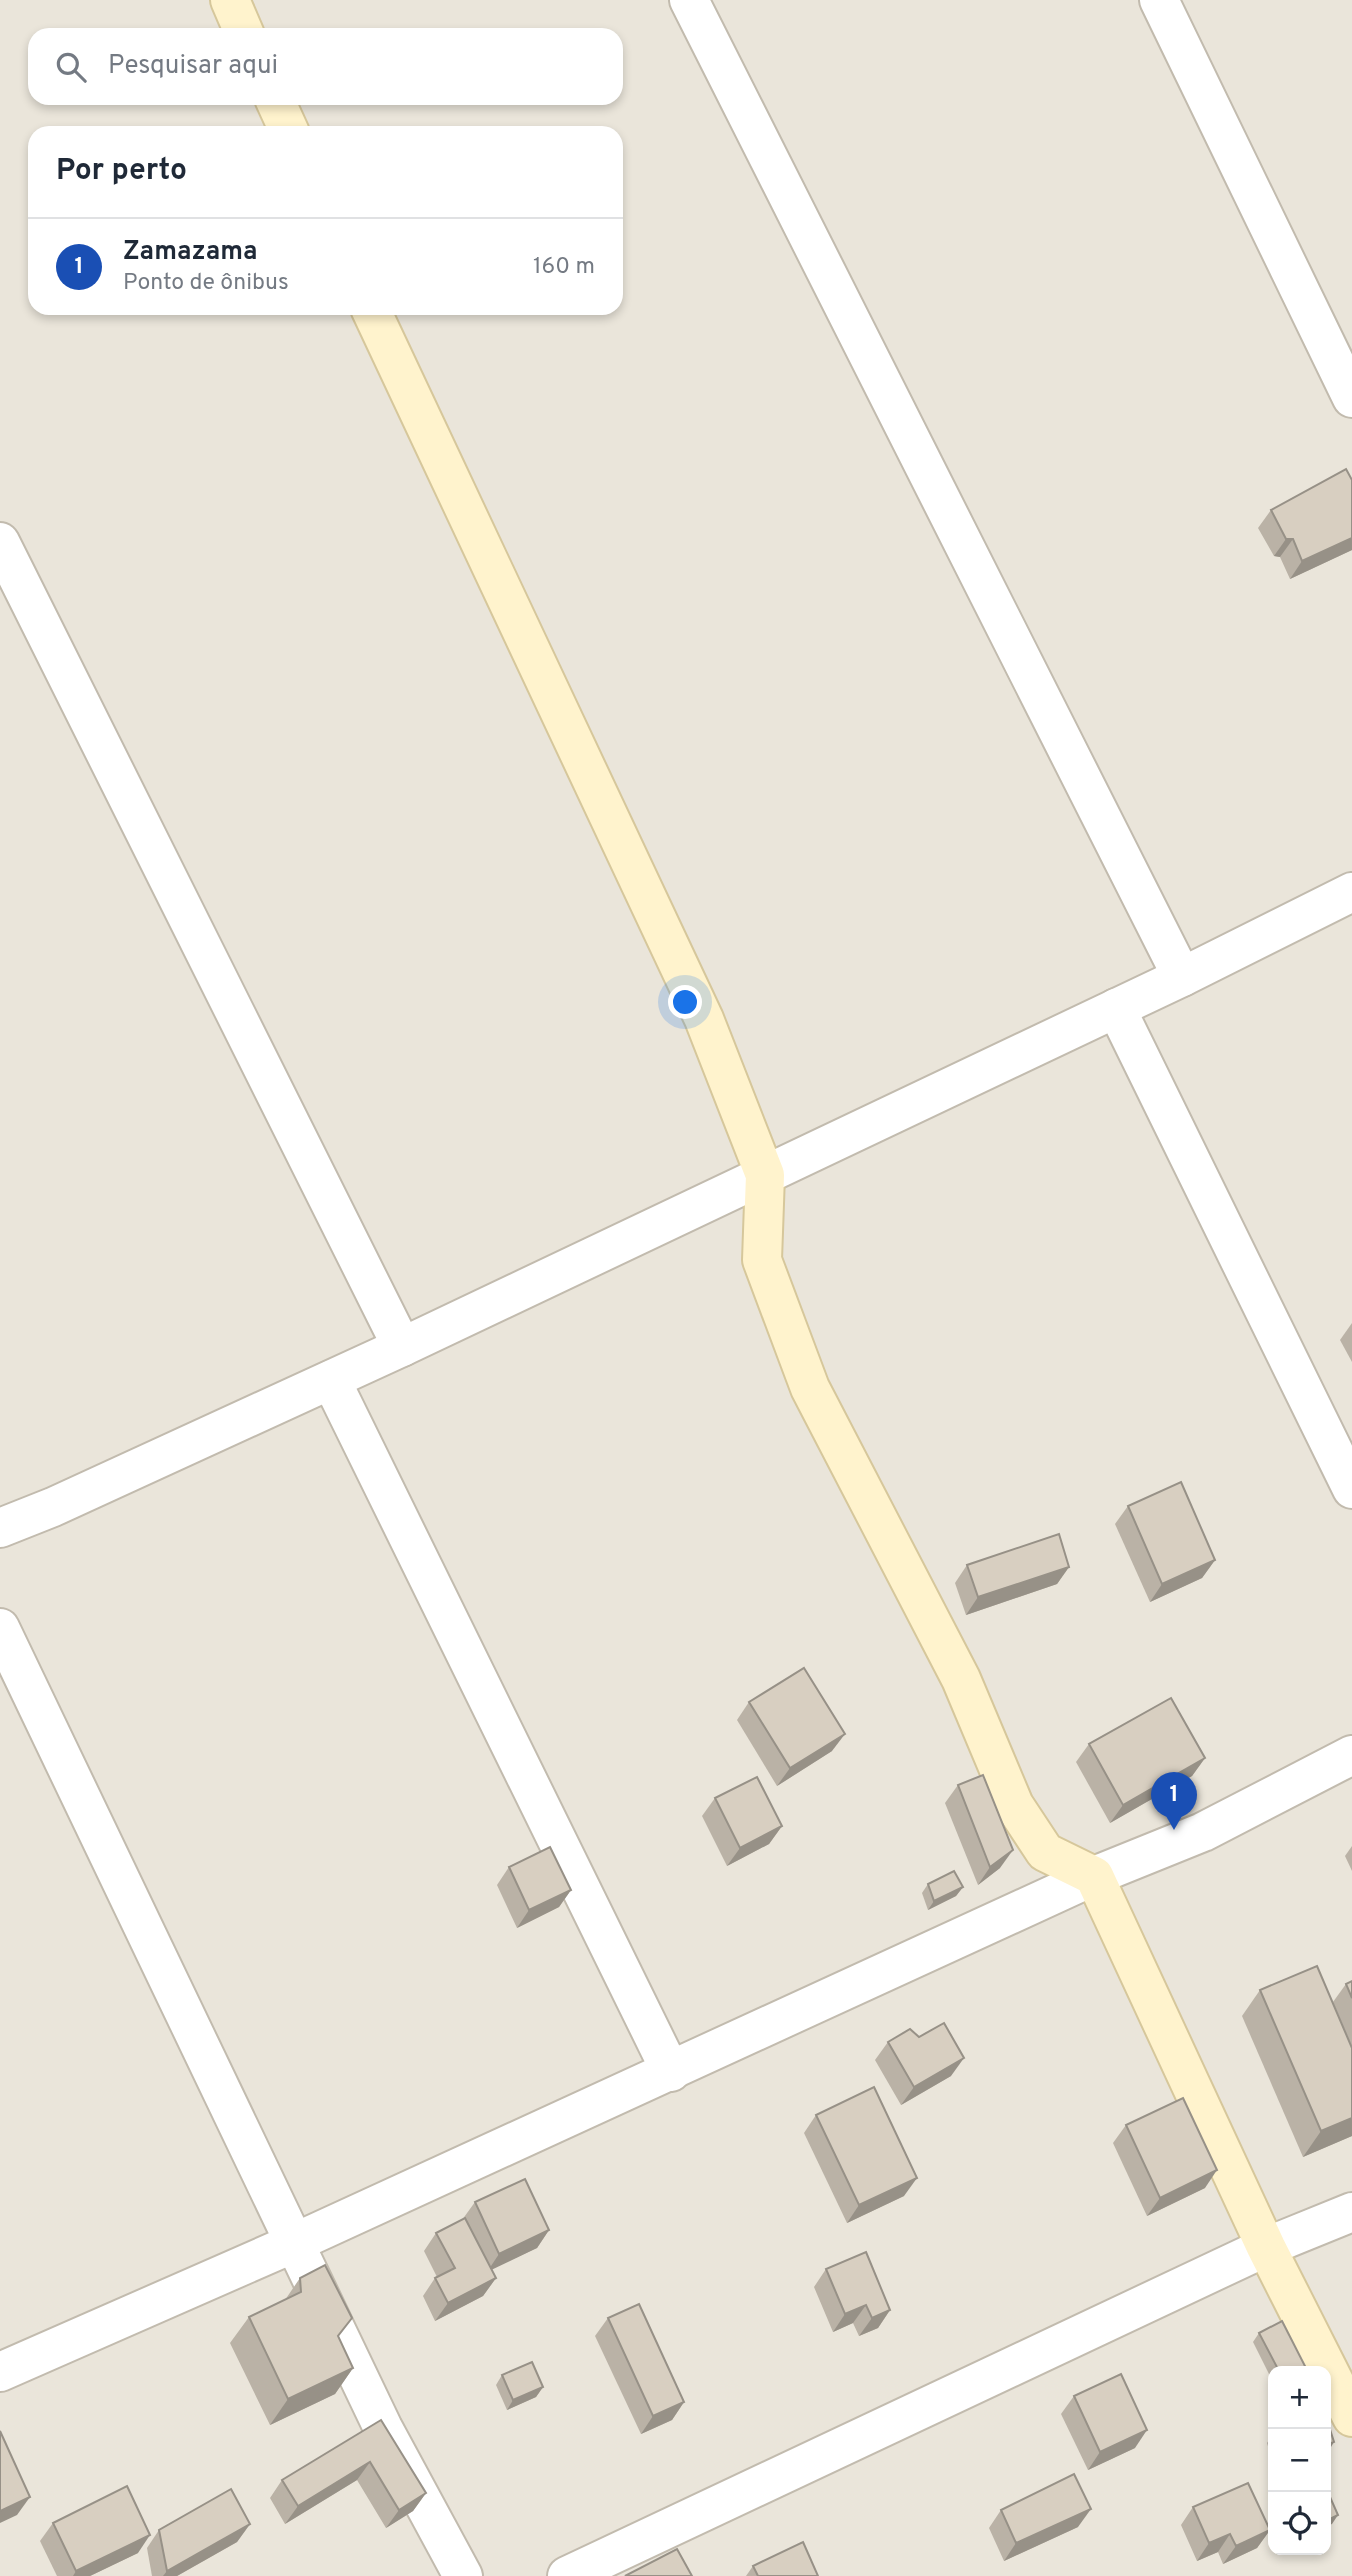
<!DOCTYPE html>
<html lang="pt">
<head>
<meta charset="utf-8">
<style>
	body { margin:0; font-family:Overpass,sans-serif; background:#f2f2f3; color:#1f2937 }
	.controls { position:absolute; right:21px; bottom:21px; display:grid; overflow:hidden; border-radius:14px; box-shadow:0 4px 10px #0003 }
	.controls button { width:63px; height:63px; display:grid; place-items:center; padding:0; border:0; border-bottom:2px solid #e0e1e3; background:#fff; color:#1f2937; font:35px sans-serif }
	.you { position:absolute; left:686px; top:1003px; width:24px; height:24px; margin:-18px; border:5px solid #fff; border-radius:50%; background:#1a73e8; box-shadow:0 0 0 10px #1a73e833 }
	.badge { display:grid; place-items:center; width:46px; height:46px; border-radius:50%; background:#fc3f1d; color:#fff; font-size:23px; font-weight:700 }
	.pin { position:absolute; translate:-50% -58px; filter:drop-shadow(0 2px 4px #0008) }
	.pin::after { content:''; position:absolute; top:37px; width:24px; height:21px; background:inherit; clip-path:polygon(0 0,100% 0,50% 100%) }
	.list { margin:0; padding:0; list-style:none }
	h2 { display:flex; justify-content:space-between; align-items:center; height:91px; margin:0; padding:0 28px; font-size:30px }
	h2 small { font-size:23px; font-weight:400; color:#747a83 }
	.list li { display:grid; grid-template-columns:46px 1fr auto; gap:21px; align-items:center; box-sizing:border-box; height:98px; padding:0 28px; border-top:2px solid #e0e1e3 }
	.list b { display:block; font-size:26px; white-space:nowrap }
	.list p { margin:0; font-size:23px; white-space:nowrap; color:#747a83 }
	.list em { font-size:23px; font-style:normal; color:#747a83 }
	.icon { flex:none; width:38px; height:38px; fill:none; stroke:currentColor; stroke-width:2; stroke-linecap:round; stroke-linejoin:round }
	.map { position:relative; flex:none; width:1352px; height:2576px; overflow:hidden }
	.search { position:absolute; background:#fff; box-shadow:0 4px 10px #0003; left:28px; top:28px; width:595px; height:77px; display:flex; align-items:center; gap:18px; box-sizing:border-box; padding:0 24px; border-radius:21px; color:#747a83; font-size:26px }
	.panel { position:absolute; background:#fff; box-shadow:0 4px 10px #0003; left:28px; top:126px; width:595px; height:189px; border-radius:21px }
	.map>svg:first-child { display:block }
	.residential { fill:#eae5da; fill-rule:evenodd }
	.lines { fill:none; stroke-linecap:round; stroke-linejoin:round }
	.street-casing { stroke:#c2bbae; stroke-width:42 }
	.secondary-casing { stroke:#d6c79b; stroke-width:42 }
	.street { stroke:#fff; stroke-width:38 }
	.secondary { stroke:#fff3cd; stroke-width:38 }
	.wall { fill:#bab2a6 }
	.shaded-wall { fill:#979187 }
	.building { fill:#d8cfc1; stroke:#979187; stroke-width:2 }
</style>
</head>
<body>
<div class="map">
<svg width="1352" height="2576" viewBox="0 0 1352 2576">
	<rect width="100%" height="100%" fill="#f6f3ec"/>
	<path class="residential" d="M 0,0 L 1352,0 L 1352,2576 L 0,2576 ZM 35,35 L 616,35 L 616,98 L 35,98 ZM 35,133 L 616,133 L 616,308 L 35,308 ZM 1273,2371 L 1326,2371 L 1326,2550 L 1273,2550 Z"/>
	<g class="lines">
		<defs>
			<g id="street">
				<path d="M 689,0 L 1182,977"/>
				<path d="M 1159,0 L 1352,398"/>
				<path d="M 0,542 L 402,1347"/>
				<path d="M 1116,1008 L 1352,1489"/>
				<path d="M 331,1380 L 671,2072"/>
				<path d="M 0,1528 L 53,1507 L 402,1347 L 1182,977 L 1352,892"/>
				<path d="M 0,1628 L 383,2428 L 463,2576"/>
				<path d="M 0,2372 L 294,2243 L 1094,1876 L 1203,1832 L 1352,1755"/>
				<path d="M 567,2576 L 1266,2247 L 1352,2212"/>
			</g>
			<g id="secondary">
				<path d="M 230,0 L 245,35"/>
				<path d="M 274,98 L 290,133"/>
				<path d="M 370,308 L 704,1019 L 765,1175 L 762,1260 L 810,1388 L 961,1679 L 1014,1805 L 1045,1852 L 1094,1876 L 1266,2247 L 1352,2417"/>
			</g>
		</defs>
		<use href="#street" class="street-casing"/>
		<use href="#secondary" class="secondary-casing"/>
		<use href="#street" class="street"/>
		<use href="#secondary" class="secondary"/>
	</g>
	<g class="wall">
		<path d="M 1271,510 L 1352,550 L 1290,579 L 1280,557 L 1274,556 L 1258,528 Z"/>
		<path d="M 1352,1323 L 1352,1362 L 1340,1340 Z"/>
		<path d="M 1128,1506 L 1215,1560 L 1202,1578 L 1150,1602 L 1115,1524 Z"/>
		<path d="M 967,1565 L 1069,1567 L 1057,1584 L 966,1615 L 955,1583 Z"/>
		<path d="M 749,1702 L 832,1751 L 777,1786 L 737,1720 Z"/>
		<path d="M 1089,1744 L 1205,1758 L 1192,1776 L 1110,1823 L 1076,1762 Z"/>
		<path d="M 958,1785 L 1000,1868 L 978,1885 L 945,1803 Z"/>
		<path d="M 715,1798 L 782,1826 L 769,1844 L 727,1866 L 702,1816 Z"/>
		<path d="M 1352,1846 L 1352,1871 L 1345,1856 Z"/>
		<path d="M 509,1867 L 571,1890 L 559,1907 L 517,1928 L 497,1885 Z"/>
		<path d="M 928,1884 L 963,1887 L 956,1896 L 928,1910 L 922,1893 Z"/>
		<path d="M 1352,1981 L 1352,2047 L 1333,2002 L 1346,1984 Z"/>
		<path d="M 1260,1990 L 1352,2136 L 1303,2157 L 1242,2016 Z"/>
		<path d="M 919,2037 L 951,2076 L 901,2105 L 875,2060 L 888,2042 Z"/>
		<path d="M 816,2115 L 904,2196 L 847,2223 L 804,2133 Z"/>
		<path d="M 1126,2125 L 1205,2188 L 1147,2216 L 1113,2143 Z"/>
		<path d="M 475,2202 L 549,2230 L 537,2248 L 491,2269 L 496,2278 L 483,2296 L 435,2321 L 423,2296 L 435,2278 L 437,2277 L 424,2251 L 436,2233 L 462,2220 Z"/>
		<path d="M 826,2269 L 890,2310 L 878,2328 L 859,2336 L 853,2323 L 833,2332 L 814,2287 Z"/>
		<path d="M 300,2278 L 338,2337 L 353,2368 L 335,2394 L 270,2425 L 230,2343 L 249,2317 L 285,2300 Z"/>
		<path d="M 608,2318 L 684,2402 L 672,2420 L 641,2434 L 595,2336 Z"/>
		<path d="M 1259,2333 L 1306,2371 L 1273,2371 L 1273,2382 L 1253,2342 Z"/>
		<path d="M 502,2375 L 543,2387 L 536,2397 L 507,2410 L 496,2385 Z"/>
		<path d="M 1074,2396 L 1135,2448 L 1088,2470 L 1061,2414 Z"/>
		<path d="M 381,2420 L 426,2493 L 413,2511 L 386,2528 L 357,2480 L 285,2524 L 270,2498 L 282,2480 Z"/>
		<path d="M 1273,2434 L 1273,2462 L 1267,2443 Z"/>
		<path d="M 1193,2507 L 1270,2530 L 1257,2548 L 1223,2564 L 1218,2552 L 1197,2561 L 1181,2525 Z"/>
		<path d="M 1001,2510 L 1078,2527 L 1004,2561 L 989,2528 Z"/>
		<path d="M 53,2523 L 138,2553 L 90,2576 L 57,2576 L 40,2541 Z"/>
		<path d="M 250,2524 L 237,2542 L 177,2576 L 152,2576 L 147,2548 L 159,2530 Z"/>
		<path d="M 753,2566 L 818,2576 L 746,2576 Z"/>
	</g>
	<g class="shaded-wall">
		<path d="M 1352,538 L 1352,550 L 1290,579 L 1302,561 Z"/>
		<path d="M 1286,539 L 1293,539 L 1280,557 L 1274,556 Z"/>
		<path d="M 1215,1560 L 1202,1578 L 1150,1602 L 1162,1584 Z"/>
		<path d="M 1069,1567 L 1057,1584 L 966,1615 L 978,1597 Z"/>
		<path d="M 845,1734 L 832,1751 L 777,1786 L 790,1768 Z"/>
		<path d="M 1205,1758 L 1192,1776 L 1110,1823 L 1123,1805 Z"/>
		<path d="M 782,1826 L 769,1844 L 727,1866 L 740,1848 Z"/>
		<path d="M 1013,1850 L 1000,1868 L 978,1885 L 990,1867 Z"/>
		<path d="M 963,1887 L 956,1896 L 928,1910 L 934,1901 Z"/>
		<path d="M 571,1890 L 559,1907 L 517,1928 L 529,1910 Z"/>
		<path d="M 964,2058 L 951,2076 L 901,2105 L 914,2087 Z"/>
		<path d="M 1352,2118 L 1352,2136 L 1303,2157 L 1321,2131 Z"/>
		<path d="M 1217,2170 L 1205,2188 L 1147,2216 L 1160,2198 Z"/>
		<path d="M 917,2178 L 904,2196 L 847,2223 L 859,2205 Z"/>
		<path d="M 549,2230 L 537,2248 L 487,2272 L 499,2254 Z"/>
		<path d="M 496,2278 L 483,2296 L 435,2321 L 448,2303 Z"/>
		<path d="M 866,2305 L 853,2323 L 833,2332 L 845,2314 Z"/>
		<path d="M 890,2310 L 878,2328 L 859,2336 L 872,2318 Z"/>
		<path d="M 353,2368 L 335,2394 L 270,2425 L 288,2399 Z"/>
		<path d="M 543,2387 L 536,2397 L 507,2410 L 513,2400 Z"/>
		<path d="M 684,2402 L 672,2420 L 641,2434 L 653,2416 Z"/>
		<path d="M 1147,2430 L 1135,2448 L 1088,2470 L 1100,2452 Z"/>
		<path d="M 1334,2442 L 1328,2452 L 1326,2452 L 1326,2445 Z"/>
		<path d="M 370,2462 L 357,2480 L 285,2524 L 298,2506 Z"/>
		<path d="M 426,2493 L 413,2511 L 386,2528 L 399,2510 Z"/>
		<path d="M 30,2497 L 17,2515 L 0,2523 L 0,2511 Z"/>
		<path d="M 1091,2509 L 1078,2527 L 1004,2561 L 1016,2543 Z"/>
		<path d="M 1338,2515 L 1332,2524 L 1326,2527 L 1326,2521 Z"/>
		<path d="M 250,2524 L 237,2542 L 177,2576 L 163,2576 L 167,2571 Z"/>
		<path d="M 1270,2530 L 1257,2548 L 1223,2564 L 1236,2546 Z"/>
		<path d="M 1230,2534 L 1218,2552 L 1197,2561 L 1209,2543 Z"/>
		<path d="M 150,2535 L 138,2553 L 90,2576 L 73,2576 L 76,2571 Z"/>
	</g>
	<g class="building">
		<path d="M 1346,469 L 1352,480 L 1352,538 L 1302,561 L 1293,539 L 1286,539 L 1271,510 Z"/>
		<path d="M 1181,1482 L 1215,1560 L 1162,1584 L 1128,1506 Z"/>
		<path d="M 1059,1534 L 1069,1567 L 978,1597 L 967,1565 Z"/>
		<path d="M 804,1668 L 845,1734 L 790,1768 L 749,1702 Z"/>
		<path d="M 1171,1698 L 1205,1758 L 1123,1805 L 1089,1744 Z"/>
		<path d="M 983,1775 L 1013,1850 L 990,1867 L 958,1785 Z"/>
		<path d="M 757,1777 L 782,1826 L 740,1848 L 715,1798 Z"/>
		<path d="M 550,1847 L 571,1890 L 529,1910 L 509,1867 Z"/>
		<path d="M 954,1871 L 963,1887 L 934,1901 L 928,1884 Z"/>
		<path d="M 1317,1966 L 1352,2048 L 1352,2118 L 1321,2131 L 1260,1990 Z"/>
		<path d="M 1352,1981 L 1352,1998 L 1346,1984 Z"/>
		<path d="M 944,2023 L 964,2058 L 914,2087 L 888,2042 L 910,2029 L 919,2037 Z"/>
		<path d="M 874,2087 L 917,2178 L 859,2205 L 816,2115 Z"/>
		<path d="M 1183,2098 L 1217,2170 L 1160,2198 L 1126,2125 Z"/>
		<path d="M 525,2179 L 549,2230 L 499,2254 L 475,2202 Z"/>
		<path d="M 465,2218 L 496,2278 L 448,2303 L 435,2278 L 455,2268 L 436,2233 Z"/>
		<path d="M 866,2252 L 890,2310 L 872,2318 L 866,2305 L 845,2314 L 826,2269 Z"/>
		<path d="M 325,2265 L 352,2318 L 338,2336 L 353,2368 L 288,2399 L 249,2317 L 301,2292 L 300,2278 Z"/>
		<path d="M 639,2304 L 684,2402 L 653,2416 L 608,2318 Z"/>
		<path d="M 1282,2321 L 1307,2370 L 1305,2371 L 1279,2371 L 1259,2333 Z"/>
		<path d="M 532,2362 L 543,2387 L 513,2400 L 502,2375 Z"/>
		<path d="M 1121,2374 L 1147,2430 L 1100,2452 L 1074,2396 Z"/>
		<path d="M 1326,2417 L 1334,2442 L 1326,2445 Z"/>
		<path d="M 381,2420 L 426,2493 L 399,2510 L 370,2462 L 298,2506 L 282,2480 Z"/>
		<path d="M 0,2431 L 30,2497 L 0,2511 Z"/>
		<path d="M 1074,2474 L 1091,2509 L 1016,2543 L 1001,2510 Z"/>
		<path d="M 1248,2483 L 1270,2530 L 1236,2546 L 1230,2534 L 1209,2543 L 1193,2507 Z"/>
		<path d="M 127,2486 L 150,2535 L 76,2571 L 53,2523 Z"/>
		<path d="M 1326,2488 L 1338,2515 L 1326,2521 Z"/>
		<path d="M 231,2489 L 250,2524 L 167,2571 L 159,2530 Z"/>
		<path d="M 803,2542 L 818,2576 L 758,2576 L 753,2566 Z"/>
		<path d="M 677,2549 L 692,2576 L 625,2576 Z"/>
	</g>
</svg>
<div class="controls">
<button>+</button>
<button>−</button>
<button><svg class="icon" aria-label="locate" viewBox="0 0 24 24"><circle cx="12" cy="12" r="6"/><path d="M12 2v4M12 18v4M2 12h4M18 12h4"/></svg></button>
</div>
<div class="you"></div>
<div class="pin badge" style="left:1174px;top:1830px;background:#1a4fb4">1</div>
<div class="search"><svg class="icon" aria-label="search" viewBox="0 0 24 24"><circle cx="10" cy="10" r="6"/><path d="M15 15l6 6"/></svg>Pesquisar aqui</div>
<section class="panel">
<h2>Por perto<small></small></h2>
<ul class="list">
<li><span class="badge" style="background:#1a4fb4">1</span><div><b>Zamazama</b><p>Ponto de ônibus</p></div><em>160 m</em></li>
</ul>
</section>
</div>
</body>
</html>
